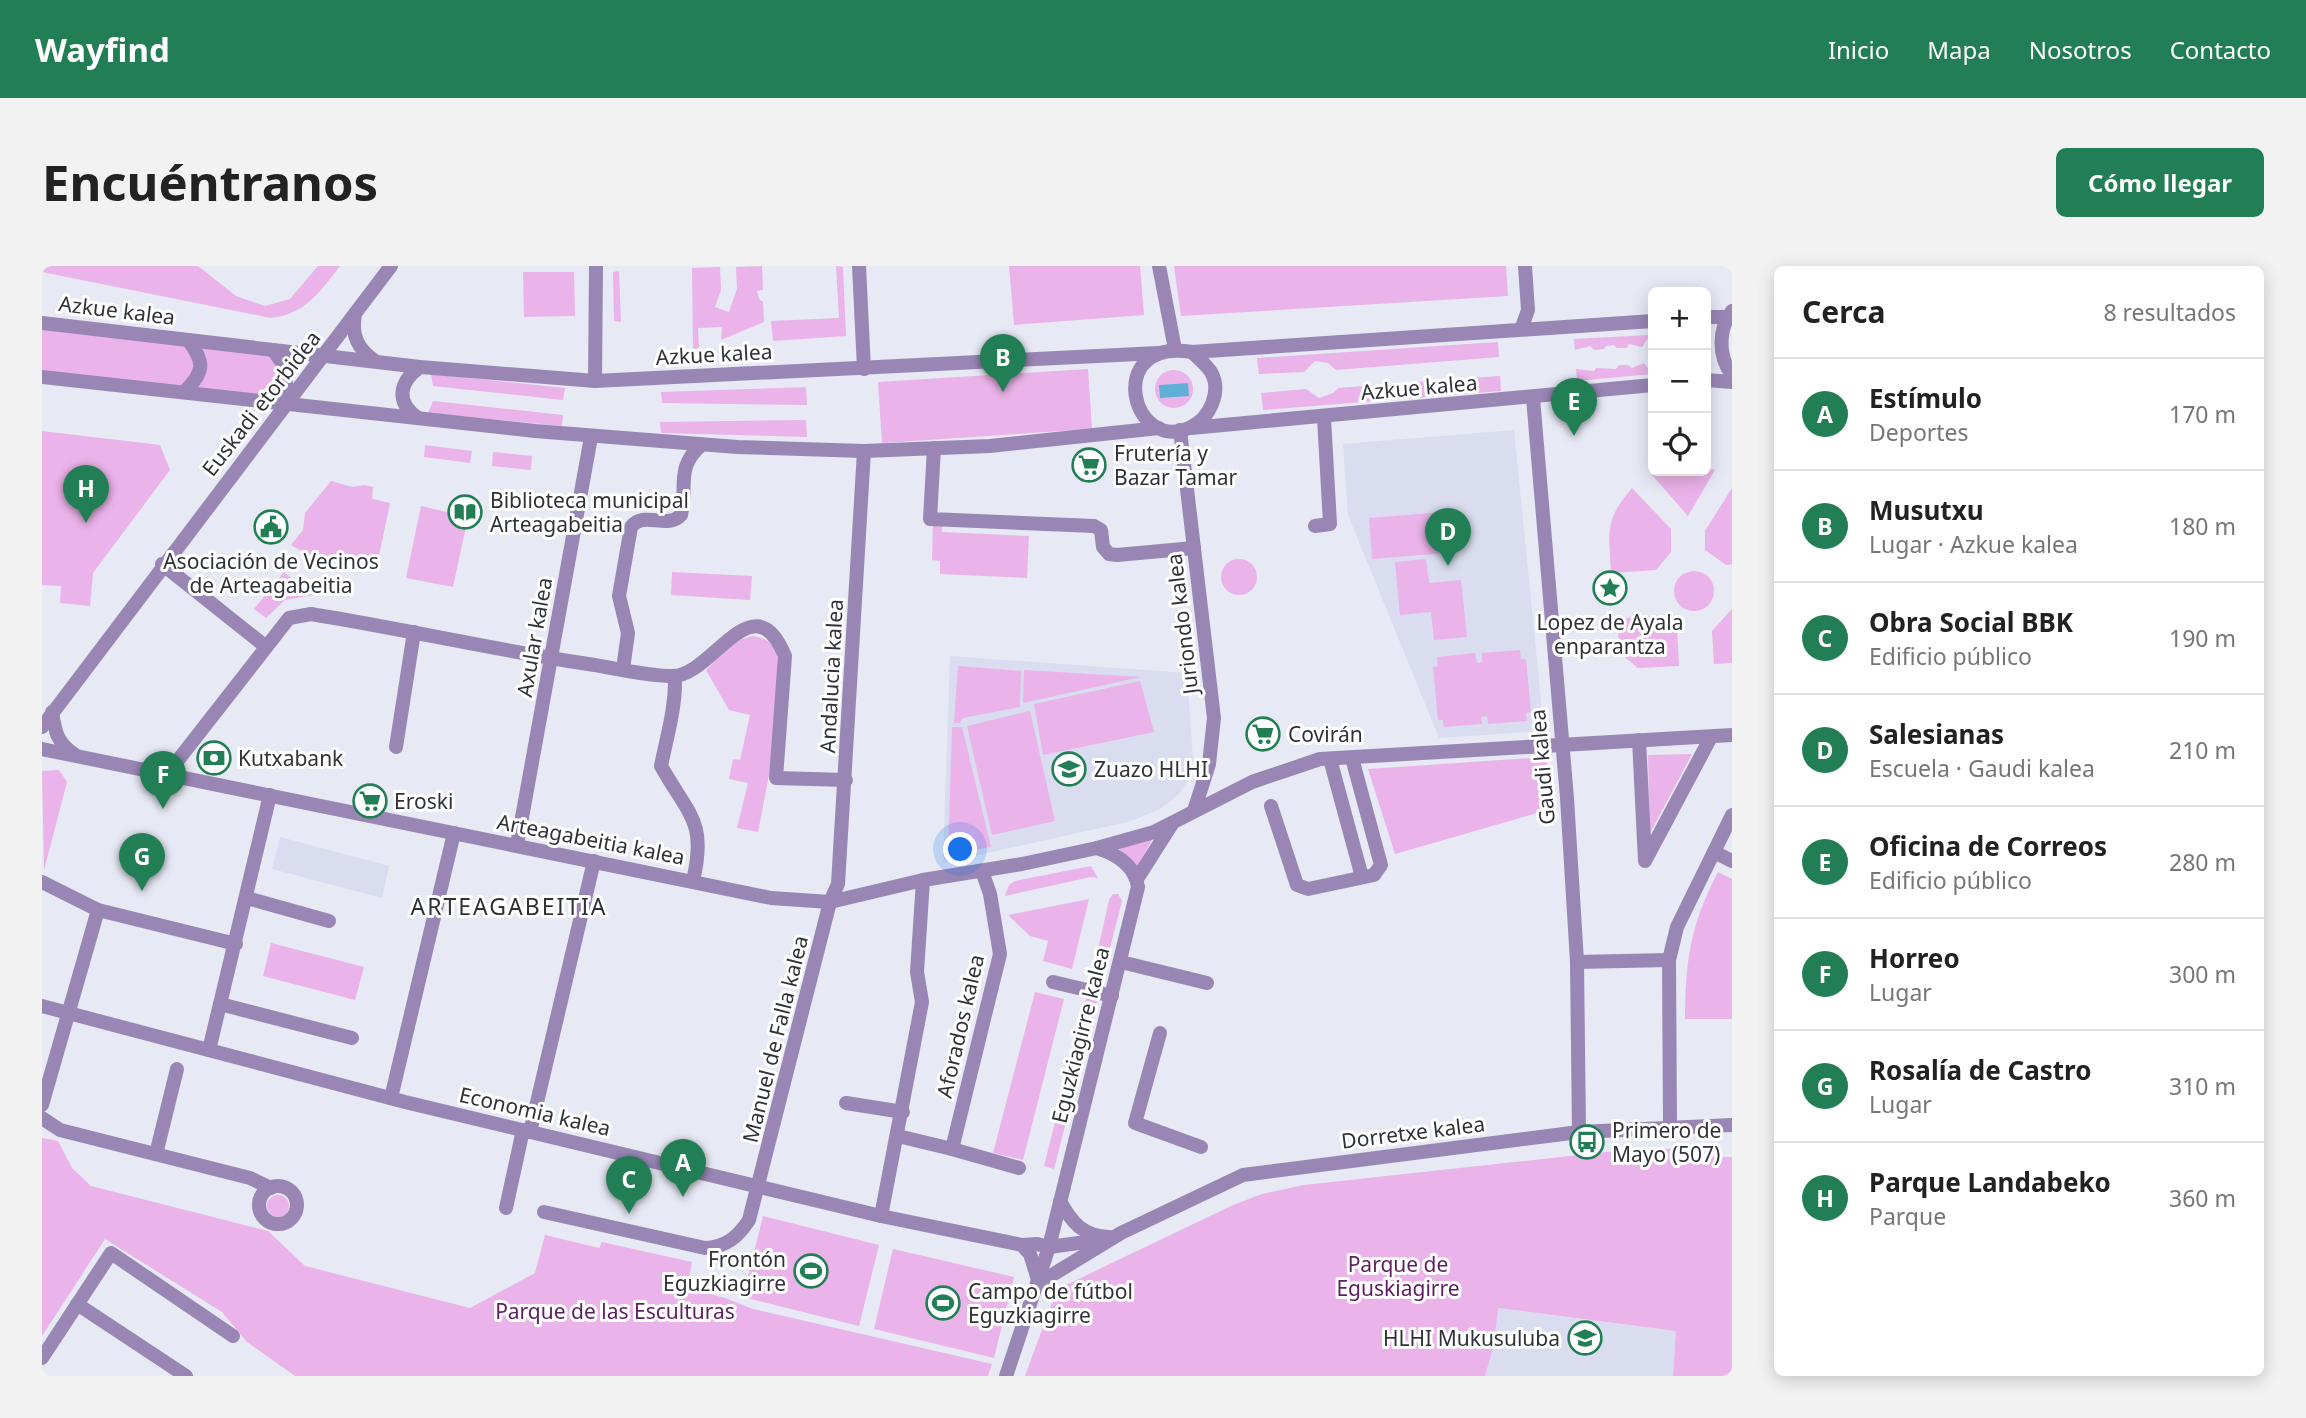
<!DOCTYPE html>
<html lang="es">
<head>
<meta charset="utf-8">
<style>
	body { margin:0; font-family:"Noto Sans",sans-serif; background:#f2f2f2; color:#222 }
	.controls { position:absolute; right:21px; top:21px; display:grid; overflow:hidden; border-radius:10px; box-shadow:0 4px 18px #0003 }
	.controls button { width:63px; height:63px; display:grid; place-items:center; padding:0; border:0; border-bottom:2px solid #e0e0e0; background:#fff; color:#222; font:35px sans-serif }
	.you { position:absolute; left:919px; top:584px; width:24px; height:24px; margin:-18px; border:5px solid #fff; border-radius:50%; background:#1a73e8; box-shadow:0 0 0 10px #1a73e833 }
	.badge { display:grid; place-items:center; width:46px; height:46px; border-radius:50%; background:#227e54; color:#fff; font-size:23px; font-weight:700 }
	.pin { position:absolute; translate:-50% -58px; filter:drop-shadow(0 2px 4px #0008) }
	.pin::after { content:''; position:absolute; top:37px; width:24px; height:21px; background:inherit; clip-path:polygon(0 0,100% 0,50% 100%) }
	.list { margin:0; padding:0; list-style:none }
	h2 { display:flex; justify-content:space-between; align-items:center; height:91px; margin:0; padding:0 28px; font-size:30px }
	h2 small { font-size:23px; font-weight:400; color:#767676 }
	.list li { display:grid; grid-template-columns:46px 1fr auto; gap:21px; align-items:center; box-sizing:border-box; height:112px; padding:0 28px; border-top:2px solid #e0e0e0 }
	.list b { display:block; font-size:26px; white-space:nowrap }
	.list p { margin:0; font-size:23px; white-space:nowrap; color:#767676 }
	.list em { font-size:23px; font-style:normal; color:#767676 }
	.icon { flex:none; width:38px; height:38px; fill:none; stroke:currentColor; stroke-width:2; stroke-linecap:round; stroke-linejoin:round }
	.map { position:relative; flex:none; width:1690px; height:1110px; overflow:hidden; border-radius:10px }
	header { display:flex; align-items:center; gap:42px; box-sizing:border-box; height:98px; padding:0 35px; background:#227e54; color:#fff }
	header strong { font-size:33px }
	nav { display:flex; gap:38px; margin-inline-start:auto; font-size:24px }
	.intro { display:flex; align-items:center; justify-content:space-between; box-sizing:border-box; height:168px; padding:0 42px }
	h1 { margin:0; font-size:49px }
	.button { padding:18px 32px; border-radius:10px; background:#227e54; color:#fff; font-size:24px; font-weight:700 }
	main { display:flex; gap:42px; padding:0 42px }
	aside { flex:1; background:#fff; border-radius:10px; box-shadow:0 4px 18px #0003 }
	.map>svg:first-child { display:block }
	.built { fill:#daddef }
	.green { fill:#eab3e9 }
	.water { fill:#5eb0d6 }
	.lines { fill:none; stroke-linecap:round; stroke-linejoin:round }
	.minor { stroke:#9986b5; stroke-width:14 }
	.tertiary { stroke:#9986b5; stroke-width:14 }
	.labels { text-anchor:middle; dominant-baseline:central; stroke-width:6; stroke-linejoin:round; paint-order:stroke }
	.street-label { font-size:21px; fill:#313237; stroke:#fff }
	.poi-label { font-size:21px; fill:#313237; stroke:#fff; text-anchor:start }
	.park-label { font-size:21px; fill:#5e1d60; stroke:#fff }
	.neighbourhood-label { font-size:23px; letter-spacing:2px; fill:#313237; stroke:#fff }
</style>
</head>
<body>
<header>
<strong>Wayfind</strong>
<nav><a>Inicio</a><a>Mapa</a><a>Nosotros</a><a>Contacto</a></nav>
</header>
<div class="intro"><h1>Encuéntranos</h1><a class="button">Cómo llegar</a></div>
<main>
<div class="map">
<svg width="1690" height="1110" viewBox="0 0 1690 1110">
	<rect width="100%" height="100%" fill="#e7e9f5"/>
	<g class="built">
		<path d="M 1472,164 L 1502,465 L 1397,472 L 1306,249 L 1301,178 Z"/>
		<path d="M 908,390 L 1145,407 L 1151,492 L 1147,513 L 1137,528 L 1118,543 L 1090,555 L 901,597 Z"/>
		<path d="M 238,571 L 347,600 L 340,632 L 230,603 Z"/>
		<path d="M 1455,1042 L 1634,1065 L 1631,1110 L 1443,1110 L 1452,1079 Z"/>
	</g>
	<g class="green">
		<path d="M 0,0 L 156,0 L 194,30 L 223,40 L 248,33 L 276,0 L 298,0 C 278,26 263,48 229,52 L 0,6 Z"/>
		<path d="M 720,0 L 721,24 L 715,25 L 717,33 L 721,36 L 722,56 L 679,74 L 680,61 L 656,62 L 657,82 L 651,83 L 650,2 L 678,1 L 679,24 L 673,41 L 687,46 L 695,23 L 694,1 Z"/>
		<path d="M 794,0 L 801,1 L 804,70 L 731,75 L 729,55 L 797,52 Z"/>
		<path d="M 967,0 L 1098,0 L 1102,49 L 972,59 Z"/>
		<path d="M 1132,0 L 1464,0 L 1466,30 L 1139,50 Z"/>
		<path d="M 577,5 L 579,56 L 572,55 L 571,6 Z"/>
		<path d="M 481,6 L 532,6 L 533,50 L 482,51 Z"/>
		<path d="M 0,59 L 144,76 L 155,103 L 141,123 L 0,107 Z"/>
		<path d="M 1608,69 L 1600,81 L 1587,78 L 1585,82 L 1575,82 L 1572,79 L 1564,80 L 1562,83 L 1552,84 L 1548,80 L 1533,84 L 1532,73 Z"/>
		<path d="M 1456,76 L 1457,91 L 1294,104 L 1286,97 L 1273,95 L 1262,106 L 1217,108 L 1215,92 Z"/>
		<path d="M 155,78 L 232,90 L 243,133 L 151,124 Z"/>
		<path d="M 1602,97 L 1610,108 L 1535,115 L 1534,103 L 1552,105 L 1554,102 L 1574,103 L 1577,99 L 1586,99 L 1590,102 Z"/>
		<path d="M 1046,103 L 1050,163 L 840,177 L 836,116 Z"/>
		<circle cx="1132" cy="123" r="19"/>
		<path d="M 389,108 L 523,122 L 521,134 L 391,120 Z"/>
		<path d="M 1458,110 L 1459,125 L 1221,144 L 1219,127 L 1264,123 L 1277,132 L 1291,127 L 1296,122 Z"/>
		<path d="M 764,121 L 765,139 L 620,137 L 619,126 Z"/>
		<path d="M 391,135 L 521,149 L 520,160 L 386,147 Z"/>
		<path d="M 764,154 L 765,171 L 619,167 L 618,156 Z"/>
		<path d="M 0,165 L 118,179 L 128,204 L 51,307 L 48,340 L 18,337 L 19,320 L 0,319 Z"/>
		<path d="M 383,179 L 430,185 L 428,197 L 382,191 Z"/>
		<path d="M 451,186 L 490,190 L 489,204 L 450,200 Z"/>
		<path d="M 1664,201 L 1673,204 L 1646,250 L 1610,209 L 1619,205 L 1664,205 Z"/>
		<path d="M 289,215 L 310,221 L 322,219 L 331,221 L 330,233 L 348,237 L 334,304 L 270,291 L 249,279 L 261,264 L 263,247 Z"/>
		<path d="M 1590,222 L 1629,263 L 1629,286 L 1614,304 L 1569,307 C 1567,265 1562,255 1590,222 Z"/>
		<path d="M 1690,222 L 1690,298 L 1684,299 L 1663,284 L 1663,265 Z"/>
		<path d="M 379,240 L 426,251 L 411,321 L 364,312 Z"/>
		<path d="M 1402,246 L 1405,287 L 1330,293 L 1327,252 Z"/>
		<path d="M 891,257 L 900,258 L 900,266 L 987,270 L 985,312 L 898,308 L 898,295 L 890,294 Z"/>
		<circle cx="1197" cy="311" r="18"/>
		<path d="M 1384,293 L 1387,317 L 1419,314 L 1425,371 L 1392,374 L 1389,346 L 1358,349 L 1353,296 Z"/>
		<circle cx="1652" cy="325" r="20"/>
		<path d="M 242,306 L 271,329 L 243,334 L 224,352 L 212,343 Z"/>
		<path d="M 630,306 L 710,310 L 708,334 L 629,329 Z"/>
		<path d="M 1690,343 L 1690,397 L 1672,398 L 1670,365 Z"/>
		<path d="M 1618,349 L 1635,363 L 1637,400 L 1596,402 L 1578,387 L 1575,353 Z"/>
		<path d="M 711,370 C 730,374 735,380 737,400 L 728,504 L 716,566 L 695,562 L 706,517 L 687,513 L 691,493 L 698,494 L 708,449 L 687,444 L 664,404 L 694,375 Z"/>
		<path d="M 1478,384 L 1479,393 L 1484,393 L 1489,446 L 1484,447 L 1485,455 L 1446,458 L 1445,450 L 1439,451 L 1440,458 L 1402,461 L 1401,454 L 1396,454 L 1391,401 L 1396,400 L 1395,391 L 1433,387 L 1435,397 L 1440,396 L 1440,387 Z"/>
		<path d="M 916,400 L 979,405 L 978,441 L 921,452 L 918,457 L 912,457 Z"/>
		<path d="M 982,404 L 1099,411 L 981,437 Z"/>
		<path d="M 1098,415 L 1112,466 L 1001,489 L 992,438 Z"/>
		<path d="M 988,445 L 1013,555 L 950,569 L 925,460 Z"/>
		<path d="M 910,461 L 920,461 L 949,581 L 906,588 Z"/>
		<path d="M 1650,488 L 1608,567 L 1606,489 Z"/>
		<path d="M 1504,491 L 1509,543 L 1353,588 L 1326,503 Z"/>
		<path d="M 17,504 L 25,516 L 2,604 L 0,505 Z"/>
		<path d="M 1111,572 L 1095,601 L 1077,583 Z"/>
		<path d="M 1049,600 L 1056,612 L 1049,611 L 963,630 L 967,619 L 973,615 Z"/>
		<path d="M 1676,606 L 1690,613 L 1690,753 L 1643,753 C 1643,695 1649,657 1676,606 Z"/>
		<path d="M 1071,628 L 1076,628 L 1080,635 L 1058,721 L 1048,719 L 1067,634 Z"/>
		<path d="M 1047,633 L 1030,703 L 1001,695 L 1006,675 L 988,670 L 966,649 Z"/>
		<path d="M 229,677 L 322,701 L 313,734 L 221,710 Z"/>
		<path d="M 993,726 L 1022,733 L 981,894 L 951,887 Z"/>
		<path d="M 1045,729 L 1056,731 L 1012,903 L 1002,900 Z"/>
		<path d="M 0,872 L 16,875 L 30,902 L 49,920 L 226,965 L 263,1000 L 428,1042 L 493,1007 L 503,969 L 557,982 L 560,976 L 650,996 L 645,1022 L 683,1032 L 711,1043 L 950,1098 L 946,1110 L 253,1110 L 205,1076 L 180,1046 L 63,973 L 0,1070 Z"/>
		<path d="M 1645,882 L 1651,891 L 1690,891 L 1690,1110 L 1631,1110 L 1634,1065 L 1456,1042 L 1452,1079 L 1443,1110 L 983,1110 L 1009,1039 L 1024,1019 L 1191,939 L 1220,928 L 1262,919 L 1574,885 Z"/>
		<circle cx="236" cy="940" r="11"/>
		<path d="M 721,950 L 837,979 L 817,1060 L 701,1031 Z"/>
		<path d="M 851,983 L 972,1011 L 952,1092 L 832,1063 Z"/>
	</g>
	<path class="water" d="M 1146,117 L 1147,130 L 1118,132 L 1117,119 Z"/>
	<g class="lines">
		<g class="minor">
			<path d="M 817,0 L 822,103"/>
			<path d="M 1117,0 L 1133,83"/>
			<path d="M 313,48 C 309,70 316,83 333,95"/>
			<path d="M 1664,51 L 1686,51"/>
			<path d="M 0,57 L 378,101 L 553,115 L 1116,87"/>
			<path d="M 1480,61 L 1486,44 L 1483,0"/>
			<path d="M 231,84 L 241,98 L 247,137"/>
			<path d="M 1150,86 C 1156,92 1164,98 1169,106 C 1180,125 1168,152 1149,161 C 1089,190 1061,71 1150,86 L 1611,55"/>
			<path d="M 0,111 L 493,165 L 695,181 L 822,185 L 948,180 L 1117,162"/>
			<path d="M 1664,114 L 1690,116"/>
			<path d="M 553,115 L 554,0"/>
			<path d="M 142,126 C 163,106 163,96 146,74"/>
			<path d="M 1491,132 L 1525,532 L 1535,696 L 1537,866"/>
			<path d="M 376,152 C 353,136 357,116 378,101"/>
			<path d="M 1149,162 L 1611,119"/>
			<path d="M 1138,164 L 1172,452 L 1167,498 L 1152,545"/>
			<path d="M 892,182 L 888,253 L 1052,260 L 1059,264 L 1061,281 L 1067,288 L 1075,289 L 1152,282"/>
			<path d="M 1273,260 L 1288,258 L 1282,152"/>
			<path d="M 120,298 L 223,380"/>
			<path d="M 581,403 L 586,367 L 577,330 L 589,261 C 602,244 625,264 639,249 C 646,219 633,203 659,179"/>
			<path d="M 633,410 C 634,441 625,470 619,500 C 647,550 665,555 651,615"/>
			<path d="M 10,446 C 13,465 15,477 32,488"/>
			<path d="M 1597,474 L 1603,595 L 1669,471"/>
			<path d="M 354,481 L 372,366"/>
			<path d="M 0,483 L 729,632 L 788,636 L 881,614 L 980,598 L 1055,582 L 1112,566 L 1210,516 L 1278,493 L 1690,469"/>
			<path d="M 1288,493 L 1320,611"/>
			<path d="M 126,507 L 247,352 L 269,348 C 362,363 453,384 546,398 C 574,402 603,410 631,410 C 670,410 712,313 743,390 L 734,512 L 804,514"/>
			<path d="M 1229,540 L 1255,619 L 1266,623 L 1332,609 L 1339,599 L 1310,492"/>
			<path d="M 475,579 L 549,171"/>
			<path d="M 1672,586 L 1690,595"/>
			<path d="M 1095,613 L 1130,558"/>
			<path d="M 0,616 L 56,644 L 194,678"/>
			<path d="M 205,632 L 287,655"/>
			<path d="M 1079,696 L 1165,717"/>
			<path d="M 1535,696 L 1627,694"/>
			<path d="M 1011,716 L 1070,730"/>
			<path d="M 178,738 L 310,772"/>
			<path d="M 1118,767 L 1093,857 L 1159,881"/>
			<path d="M 167,784 L 228,529"/>
			<path d="M 349,832 L 412,567"/>
			<path d="M 804,837 L 861,846"/>
			<path d="M 0,839 L 56,644"/>
			<path d="M 0,852 L 18,864 L 208,912 L 229,922"/>
			<path d="M 1628,860 L 1627,694 L 1635,661 L 1690,549"/>
			<path d="M 488,866 L 552,595"/>
			<path d="M 856,870 L 910,883 L 958,688 L 948,628 L 940,605"/>
			<path d="M 910,883 L 977,902"/>
			<path d="M 114,888 L 135,803"/>
			<circle cx="236" cy="939" r="19"/>
			<path d="M 1018,935 C 1030,957 1041,970 1067,971"/>
			<path d="M 464,942 L 481,864"/>
			<path d="M 502,946 L 663,982 C 684,981 696,971 707,954 L 788,636 L 796,618 L 822,185"/>
			<path d="M 839,950 L 880,736 L 875,706 L 881,614"/>
			<path d="M 35,1038 L 144,1110"/>
			<path d="M 0,1092 L 69,987 L 191,1070"/>
			<path d="M 964,1110 L 1007,981 L 1096,621 C 1093,599 1074,588 1055,582"/>
		</g>
		<g class="tertiary">
			<path d="M 1690,45 C 1676,64 1676,90 1690,109"/>
			<path d="M 0,461 L 349,0"/>
			<path d="M 0,740 L 363,836 L 839,950 L 980,979 L 988,988 L 997,1017 L 1079,967 L 1201,909 L 1537,866 L 1690,859"/>
			<path d="M 980,979 L 995,978 L 1007,981 L 1059,974"/>
		</g>
	</g>
	<defs>
		<symbol id="supermarket-ring" viewBox="-11 -11 22 22"><circle r="9.5" fill="#fff" stroke="#227e54" stroke-width="1.5"/><path d="M-6-5.5h2.5l.6 2H6L4.5 2H-2.5L-4.4-4H-6ZM-1.5 3.2a1.3 1.3 0 1 0 .1 0ZM3 3.2a1.3 1.3 0 1 0 .1 0Z" fill="#227e54"/></symbol>
		<symbol id="library-ring" viewBox="-11 -11 22 22"><circle r="9.5" fill="#fff" stroke="#227e54" stroke-width="1.5"/><path d="M-6-4Q-3-5.5-.7-3.5V5Q-3 3-6 4ZM6-4Q3-5.5 .7-3.5V5Q3 3 6 4Z" fill="#227e54"/></symbol>
		<symbol id="civic-ring" viewBox="-11 -11 22 22"><circle r="9.5" fill="#fff" stroke="#227e54" stroke-width="1.5"/><path d="M-.6-6.5H3V-4.5H.6V-3L4-1V1h2V6H-6V1h2V-1L-.6-3ZM-1.2 2.5V6h2.4V2.5Z" fill="#227e54"/></symbol>
		<symbol id="sight-ring" viewBox="-11 -11 22 22"><circle r="9.5" fill="#fff" stroke="#227e54" stroke-width="1.5"/><path d="M0-6L1.8-2.2L6-1.7L2.9 1.2L3.7 5.4L0 3.3L-3.7 5.4L-2.9 1.2L-6-1.7L-1.8-2.2Z" fill="#227e54"/></symbol>
		<symbol id="bank-ring" viewBox="-11 -11 22 22"><circle r="9.5" fill="#fff" stroke="#227e54" stroke-width="1.5"/><path d="M-6-4H6V4H-6ZM0-2.3a2.3 2.3 0 1 0 0 4.6a2.3 2.3 0 1 0 0-4.6Z" fill="#227e54"/></symbol>
		<symbol id="school-ring" viewBox="-11 -11 22 22"><circle r="9.5" fill="#fff" stroke="#227e54" stroke-width="1.5"/><path d="M0-5L7-2L0 1L-7-2ZM-4 1L0 2.5L4 1V4Q0 6-4 4Z" fill="#227e54"/></symbol>
		<symbol id="bus-ring" viewBox="-11 -11 22 22"><circle r="9.5" fill="#fff" stroke="#227e54" stroke-width="1.5"/><path d="M-5-6H5V4H4V6H2V4H-2V6H-4V4H-5ZM-3.5-4V0h7V-4ZM-3.5 1.2v1.5H-2V1.2ZM2 1.2v1.5H3.5V1.2Z" fill="#227e54"/></symbol>
		<symbol id="stadium-ring" viewBox="-11 -11 22 22"><circle r="9.5" fill="#fff" stroke="#227e54" stroke-width="1.5"/><path d="M0-5a6.5 5 0 1 0 0 10a6.5 5 0 1 0 0-10ZM-3.5-1.8h7v3.6h-7Z" fill="#227e54"/></symbol>
	</defs>
	<g fill-rule="evenodd">
		<use href="#supermarket-ring" x="1028" y="180" width="38" height="38"/>
		<use href="#library-ring" x="404" y="227" width="38" height="38"/>
		<use href="#civic-ring" x="210" y="242" width="38" height="38"/>
		<use href="#sight-ring" x="1549" y="303" width="38" height="38"/>
		<use href="#supermarket-ring" x="1202" y="449" width="38" height="38"/>
		<use href="#bank-ring" x="153" y="473" width="38" height="38"/>
		<use href="#school-ring" x="1008" y="484" width="38" height="38"/>
		<use href="#supermarket-ring" x="309" y="516" width="38" height="38"/>
		<use href="#bus-ring" x="1526" y="857" width="38" height="38"/>
		<use href="#stadium-ring" x="750" y="986" width="38" height="38"/>
		<use href="#stadium-ring" x="882" y="1018" width="38" height="38"/>
		<use href="#school-ring" x="1524" y="1053" width="38" height="38"/>
	</g>
	<g class="labels">
		<g class="street-label">
			<text transform="translate(75 44) rotate(7)">Azkue kalea</text>
			<text transform="translate(672 88) rotate(-3)">Azkue kalea</text>
			<text transform="translate(1377 121) rotate(-5)">Azkue kalea</text>
			<text transform="translate(219 137) rotate(-52)">Euskadi etorbidea</text>
			<text transform="translate(1140 358) rotate(-97)">Juriondo kalea</text>
			<text transform="translate(492 371) rotate(-80)">Axular kalea</text>
			<text transform="translate(789 410) rotate(-87)">Andalucia kalea</text>
			<text transform="translate(1500 501) rotate(-95)">Gaudi kalea</text>
			<text transform="translate(549 573) rotate(11)">Arteagabeitia kalea</text>
			<text transform="translate(918 760) rotate(-77)">Aforados kalea</text>
			<text transform="translate(1038 769) rotate(-76)">Eguzkiagirre kalea</text>
			<text transform="translate(733 773) rotate(-76)">Manuel de Falla kalea</text>
			<text transform="translate(493 845) rotate(13)">Economia kalea</text>
			<text transform="translate(1371 866) rotate(-7)">Dorretxe kalea</text>
		</g>
		<g class="poi-label">
			<text x="1072" y="187">Frutería y<tspan x="1072" dy="24">Bazar Tamar</tspan></text>
			<text x="448" y="234">Biblioteca municipal<tspan x="448" dy="24">Arteagabeitia</tspan></text>
			<text x="229" y="295" text-anchor="middle">Asociación de Vecinos<tspan x="229" dy="24">de Arteagabeitia</tspan></text>
			<text x="1568" y="356" text-anchor="middle">Lopez de Ayala<tspan x="1568" dy="24">enparantza</tspan></text>
			<text x="1246" y="468">Covirán</text>
			<text x="196" y="492">Kutxabank</text>
			<text x="1052" y="503">Zuazo HLHI</text>
			<text x="352" y="535">Eroski</text>
			<text x="1570" y="864">Primero de<tspan x="1570" dy="24">Mayo (507)</tspan></text>
			<text x="744" y="993" text-anchor="end">Frontón<tspan x="744" dy="24">Eguzkiagirre</tspan></text>
			<text x="926" y="1025">Campo de fútbol<tspan x="926" dy="24">Eguzkiagirre</tspan></text>
			<text x="1518" y="1072" text-anchor="end">HLHI Mukusuluba</text>
		</g>
		<g class="park-label">
			<text x="1356" y="998">Parque de<tspan x="1356" dy="24">Eguskiagirre</tspan></text>
			<text x="573" y="1045">Parque de las Esculturas</text>
		</g>
		<g class="neighbourhood-label">
			<text x="467" y="640">ARTEAGABEITIA</text>
		</g>
	</g>
</svg>
<div class="controls">
<button>+</button>
<button>−</button>
<button><svg class="icon" aria-label="locate" viewBox="0 0 24 24"><circle cx="12" cy="12" r="6"/><path d="M12 2v4M12 18v4M2 12h4M18 12h4"/></svg></button>
</div>
<div class="you"></div>
<div class="pin badge" style="left:641px;top:931px">A</div>
<div class="pin badge" style="left:961px;top:126px">B</div>
<div class="pin badge" style="left:587px;top:948px">C</div>
<div class="pin badge" style="left:1406px;top:300px">D</div>
<div class="pin badge" style="left:1532px;top:170px">E</div>
<div class="pin badge" style="left:121px;top:543px">F</div>
<div class="pin badge" style="left:100px;top:625px">G</div>
<div class="pin badge" style="left:44px;top:257px">H</div>
</div>
<aside>
<h2>Cerca<small>8 resultados</small></h2>
<ul class="list">
<li><span class="badge">A</span><div><b>Estímulo</b><p>Deportes</p></div><em>170 m</em></li>
<li><span class="badge">B</span><div><b>Musutxu</b><p>Lugar · Azkue kalea</p></div><em>180 m</em></li>
<li><span class="badge">C</span><div><b>Obra Social BBK</b><p>Edificio público</p></div><em>190 m</em></li>
<li><span class="badge">D</span><div><b>Salesianas</b><p>Escuela · Gaudi kalea</p></div><em>210 m</em></li>
<li><span class="badge">E</span><div><b>Oficina de Correos</b><p>Edificio público</p></div><em>280 m</em></li>
<li><span class="badge">F</span><div><b>Horreo</b><p>Lugar</p></div><em>300 m</em></li>
<li><span class="badge">G</span><div><b>Rosalía de Castro</b><p>Lugar</p></div><em>310 m</em></li>
<li><span class="badge">H</span><div><b>Parque Landabeko</b><p>Parque</p></div><em>360 m</em></li>
</ul>
</aside>
</main>
</body>
</html>
